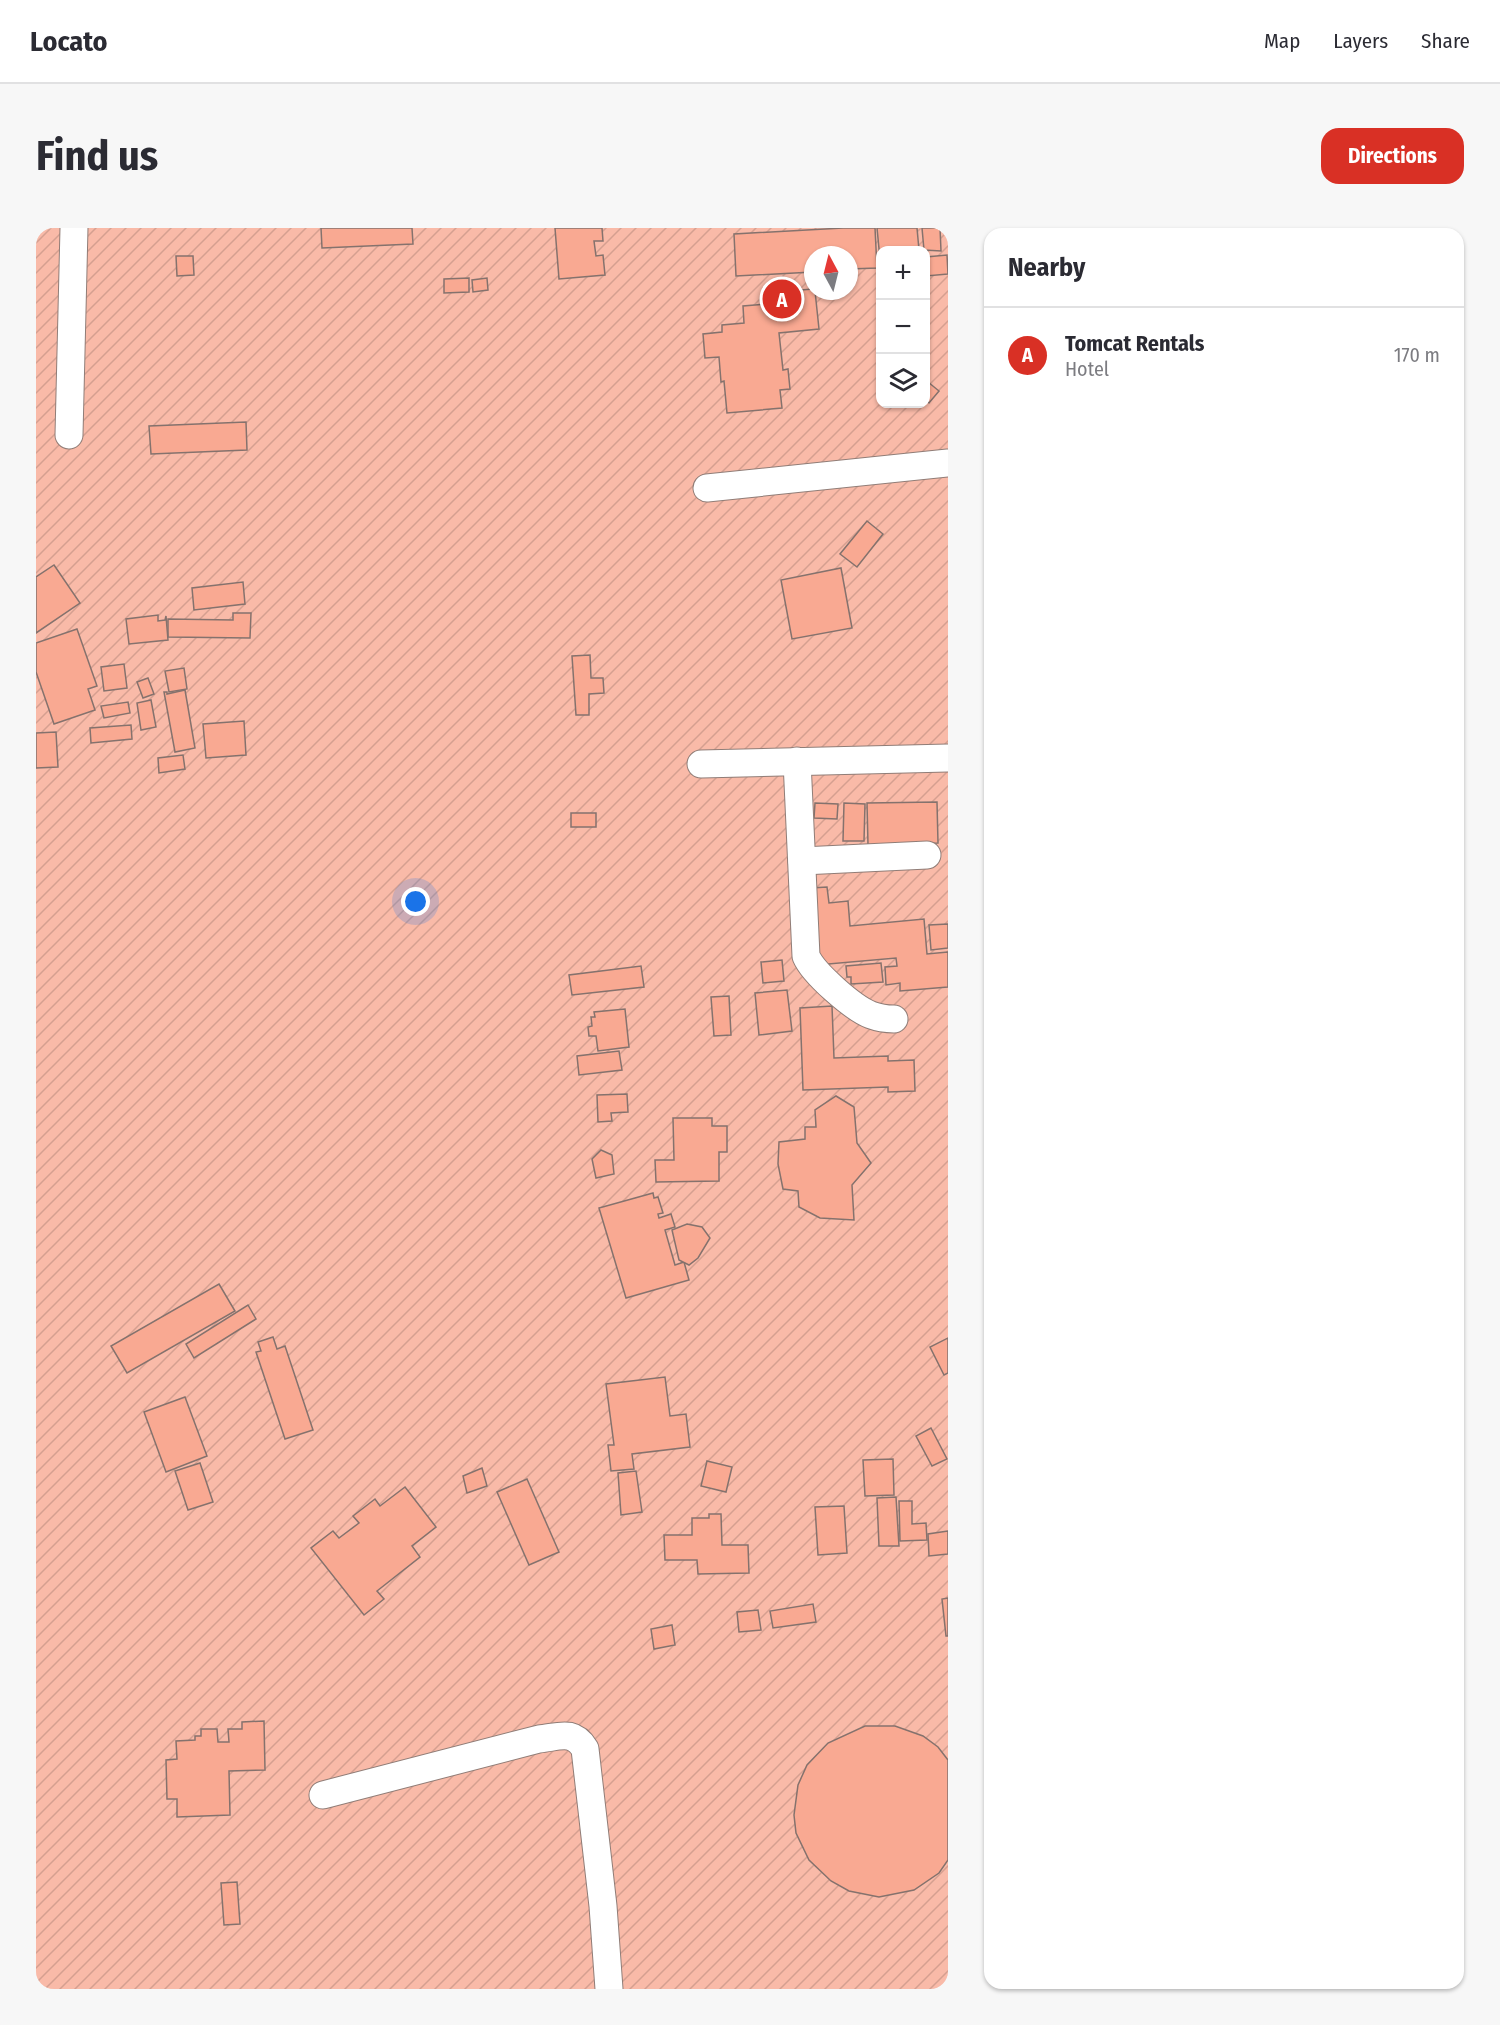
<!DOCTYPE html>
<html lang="en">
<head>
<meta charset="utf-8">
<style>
	body { margin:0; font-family:"Fira Sans Condensed",sans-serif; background:#f7f7f7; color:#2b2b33 }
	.controls { position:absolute; right:18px; top:18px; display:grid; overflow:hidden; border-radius:12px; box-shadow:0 2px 4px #0004 }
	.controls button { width:54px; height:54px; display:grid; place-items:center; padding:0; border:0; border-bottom:2px solid #e1e1e2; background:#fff; color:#2b2b33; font:30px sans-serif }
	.compass { position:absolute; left:768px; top:18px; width:54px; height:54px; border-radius:50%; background:#fff; box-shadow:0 2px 4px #0004; rotate:353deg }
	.you { position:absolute; left:380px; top:674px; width:21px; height:21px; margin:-15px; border:4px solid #fff; border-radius:50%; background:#1a73e8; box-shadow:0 0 0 9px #1a73e833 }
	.badge { display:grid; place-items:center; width:39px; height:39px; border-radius:50%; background:#d93025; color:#fff; font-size:20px; font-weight:700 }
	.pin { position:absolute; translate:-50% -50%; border:3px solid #fff; box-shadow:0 2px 6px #0006 }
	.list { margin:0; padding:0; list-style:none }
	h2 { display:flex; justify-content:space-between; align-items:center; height:78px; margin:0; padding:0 24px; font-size:26px }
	h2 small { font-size:20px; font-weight:400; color:#7c7c81 }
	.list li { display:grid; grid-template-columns:39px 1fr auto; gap:18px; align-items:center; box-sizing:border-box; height:96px; padding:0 24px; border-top:2px solid #e1e1e2 }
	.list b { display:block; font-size:22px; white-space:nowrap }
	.list p { margin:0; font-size:20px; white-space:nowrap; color:#7c7c81 }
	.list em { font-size:20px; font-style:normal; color:#7c7c81 }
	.icon { flex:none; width:33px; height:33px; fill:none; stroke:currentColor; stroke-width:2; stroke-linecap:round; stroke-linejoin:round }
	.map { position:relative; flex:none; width:912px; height:1761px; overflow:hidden; border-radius:18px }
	header { display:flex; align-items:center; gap:36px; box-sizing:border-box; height:84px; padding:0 30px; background:#fff; border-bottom:2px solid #e1e1e2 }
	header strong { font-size:28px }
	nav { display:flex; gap:33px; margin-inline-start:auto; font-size:21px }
	.intro { display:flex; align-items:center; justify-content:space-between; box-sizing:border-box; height:144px; padding:0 36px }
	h1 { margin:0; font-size:42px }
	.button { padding:15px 27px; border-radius:18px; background:#d93025; color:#fff; font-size:21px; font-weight:700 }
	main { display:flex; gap:36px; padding:0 36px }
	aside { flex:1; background:#fff; border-radius:18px; box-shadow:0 2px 4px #0004 }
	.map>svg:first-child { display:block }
	.garden { fill:url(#garden-furrows); fill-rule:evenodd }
	.building { fill:#f9a992; stroke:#85726d; stroke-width:1.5 }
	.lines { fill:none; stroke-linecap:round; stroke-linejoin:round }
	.minor-casing { stroke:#907d77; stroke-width:29 }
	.minor { stroke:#fff; stroke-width:27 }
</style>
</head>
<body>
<header>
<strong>Locato</strong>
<nav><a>Map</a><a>Layers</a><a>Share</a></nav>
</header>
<div class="intro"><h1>Find us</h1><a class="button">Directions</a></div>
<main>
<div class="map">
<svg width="912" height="1761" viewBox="0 0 912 1761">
	<defs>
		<pattern id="garden-furrows" width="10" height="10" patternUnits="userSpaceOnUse" patternTransform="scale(1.5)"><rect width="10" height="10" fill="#f9baa8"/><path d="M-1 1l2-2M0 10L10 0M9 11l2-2" fill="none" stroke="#d59f90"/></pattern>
	</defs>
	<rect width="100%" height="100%" fill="#f4ded8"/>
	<path class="garden" d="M 0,0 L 912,0 L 912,1761 L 0,1761 ZM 844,22 L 890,22 L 890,176 L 844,176 ZM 777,27 L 813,27 L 813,63 L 777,63 Z"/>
	<g class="building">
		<path d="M 285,0 L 376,0 L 377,16 L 286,20 Z"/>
		<path d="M 519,0 L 566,0 L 567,13 L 558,13 L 560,28 L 567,27 L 569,47 L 523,51 Z"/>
		<path d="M 807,0 L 839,0 L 841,40 L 813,41 L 813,27 L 777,27 L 777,44 L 700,48 L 698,6 Z"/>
		<path d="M 841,0 L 881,0 L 883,22 L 844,22 L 844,31 Z"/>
		<path d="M 886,0 L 904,0 L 905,23 L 888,22 Z"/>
		<path d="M 911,27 L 912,46 L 890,48 L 890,29 Z"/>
		<path d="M 140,28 L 157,28 L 158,47 L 141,48 Z"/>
		<path d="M 433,50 L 433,64 L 408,65 L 408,51 Z"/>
		<path d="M 451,50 L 452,62 L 437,64 L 436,52 Z"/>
		<path d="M 777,61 L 779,63 L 783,101 L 743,105 L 747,142 L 752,141 L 754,161 L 744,162 L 746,180 L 691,185 L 688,153 L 685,154 L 683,129 L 669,130 L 667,106 L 686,104 L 686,97 L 708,95 L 707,78 L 741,75 L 740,64 Z"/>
		<path d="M 892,154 L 903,163 L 893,175 L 890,172 L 890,156 Z"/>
		<path d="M 210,194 L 211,222 L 115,226 L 113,198 Z"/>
		<path d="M 831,293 L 847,306 L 821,339 L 804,326 Z"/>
		<path d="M 18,337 L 44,375 L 0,405 L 0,349 Z"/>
		<path d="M 805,340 L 816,400 L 756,411 L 745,352 Z"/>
		<path d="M 207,354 L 209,376 L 158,382 L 156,360 Z"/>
		<path d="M 197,385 L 215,385 L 214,410 L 132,409 L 132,391 L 197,392 Z"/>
		<path d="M 122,387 L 122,393 L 129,392 L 130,388 L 132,412 L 93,416 L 90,391 Z"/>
		<path d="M 41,401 L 61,458 L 52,461 L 59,482 L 18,496 L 0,444 L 0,415 Z"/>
		<path d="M 554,427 L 555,450 L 567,450 L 568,465 L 553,466 L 553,487 L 540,487 L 536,428 Z"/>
		<path d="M 88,436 L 91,460 L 68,463 L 65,439 Z"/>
		<path d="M 148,440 L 151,461 L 133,464 L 129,443 Z"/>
		<path d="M 112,450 L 118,466 L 107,470 L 101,454 Z"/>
		<path d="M 149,462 L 159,520 L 139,524 L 128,464 L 131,464 L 131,466 Z"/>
		<path d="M 115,472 L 120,499 L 105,502 L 101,475 Z"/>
		<path d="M 92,474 L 94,485 L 68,490 L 65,478 Z"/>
		<path d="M 208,493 L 210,527 L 170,530 L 167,496 Z"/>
		<path d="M 95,497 L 96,511 L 55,515 L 54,500 Z"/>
		<path d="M 20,504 L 22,539 L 0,540 L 0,505 Z"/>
		<path d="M 147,527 L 149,541 L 123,545 L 122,530 Z"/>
		<path d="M 901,574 L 902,615 L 832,617 L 831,575 Z"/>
		<path d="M 779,575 L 802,576 L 801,591 L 778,590 Z"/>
		<path d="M 808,575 L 829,576 L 828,613 L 807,613 Z"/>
		<rect x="535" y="585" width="25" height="14"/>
		<path d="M 791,659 L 793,675 L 812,673 L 814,698 L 888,691 L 891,726 L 912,724 L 912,759 L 864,763 L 864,755 L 850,757 L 849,739 L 861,738 L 860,730 L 781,737 L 775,660 Z"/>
		<path d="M 912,696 L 912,720 L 895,722 L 893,697 Z"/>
		<path d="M 746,732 L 748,753 L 727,755 L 725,734 Z"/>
		<path d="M 845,735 L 847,754 L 815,756 L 815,749 L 811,749 L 810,738 Z"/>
		<path d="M 605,738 L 608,759 L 536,767 L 533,747 Z"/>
		<path d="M 751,762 L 756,803 L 723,807 L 719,765 Z"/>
		<path d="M 693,768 L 695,807 L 678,808 L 675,769 Z"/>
		<path d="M 796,778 L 798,830 L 852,828 L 852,833 L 878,832 L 879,863 L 852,864 L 852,859 L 767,862 L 764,780 Z"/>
		<path d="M 589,781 L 593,819 L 562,823 L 560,808 L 553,808 L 552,799 L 556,798 L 555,789 L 559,789 L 558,784 Z"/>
		<path d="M 583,823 L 586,842 L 543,847 L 541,828 Z"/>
		<path d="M 591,866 L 592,884 L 575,885 L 576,893 L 562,894 L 561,867 Z"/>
		<path d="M 800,868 L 818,879 L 821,915 L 835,935 L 816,957 L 818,992 L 784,990 L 763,979 L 762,963 L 747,961 L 742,936 L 743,914 L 769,911 L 769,899 L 780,899 L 779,882 Z"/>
		<path d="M 637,890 L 676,890 L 676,898 L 691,898 L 691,924 L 683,924 L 683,953 L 620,954 L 619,932 L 638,932 Z"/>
		<path d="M 565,922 L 576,927 L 578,946 L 560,950 L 556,931 Z"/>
		<path d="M 617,965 L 618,970 L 622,969 L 627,985 L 622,986 L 623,990 L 635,986 L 639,999 L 629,1002 L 639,1037 L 648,1034 L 653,1052 L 590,1070 L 563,980 Z"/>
		<path d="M 651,996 L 666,999 L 674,1010 L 662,1030 L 653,1037 L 643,1032 L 636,1002 Z"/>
		<path d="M 183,1056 L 199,1083 L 91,1145 L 75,1118 Z"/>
		<path d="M 212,1077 L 220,1091 L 158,1130 L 150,1116 Z"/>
		<path d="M 237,1109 L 241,1121 L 249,1118 L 277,1202 L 249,1211 L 220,1124 L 225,1123 L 222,1114 Z"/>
		<path d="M 912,1110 L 912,1145 L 908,1147 L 894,1119 Z"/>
		<path d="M 629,1149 L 634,1188 L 650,1186 L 654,1219 L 596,1226 L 598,1241 L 575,1243 L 572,1217 L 578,1217 L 570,1156 Z"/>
		<path d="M 149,1169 L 171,1228 L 130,1244 L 108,1184 Z"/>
		<path d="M 895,1200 L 911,1231 L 896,1238 L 880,1208 Z"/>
		<path d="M 857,1231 L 858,1267 L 829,1268 L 827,1232 Z"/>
		<path d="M 671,1233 L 696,1239 L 690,1264 L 665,1258 Z"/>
		<path d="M 164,1235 L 177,1274 L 152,1282 L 139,1243 Z"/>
		<path d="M 446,1240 L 451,1258 L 431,1265 L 427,1248 Z"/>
		<path d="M 600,1243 L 606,1284 L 585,1287 L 582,1245 Z"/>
		<path d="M 491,1251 L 523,1324 L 493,1337 L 461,1264 Z"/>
		<path d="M 369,1259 L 400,1299 L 376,1318 L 384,1329 L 341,1363 L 348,1371 L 328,1387 L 275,1320 L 297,1303 L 303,1310 L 323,1295 L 317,1288 L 339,1271 L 344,1278 Z"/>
		<path d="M 860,1269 L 863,1318 L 843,1318 L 841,1270 Z"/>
		<path d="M 863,1273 L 876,1273 L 876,1296 L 890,1295 L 891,1312 L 864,1313 Z"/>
		<path d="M 808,1278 L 811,1325 L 782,1327 L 779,1279 Z"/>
		<path d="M 673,1286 L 685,1286 L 686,1317 L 712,1317 L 713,1345 L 662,1346 L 661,1332 L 629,1332 L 628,1307 L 656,1307 L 656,1290 L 673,1290 Z"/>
		<path d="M 912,1303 L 912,1326 L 893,1328 L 892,1306 Z"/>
		<path d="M 912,1370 L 912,1408 L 910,1408 L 906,1371 Z"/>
		<path d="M 777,1376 L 780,1394 L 737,1400 L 734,1383 Z"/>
		<path d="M 722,1382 L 725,1402 L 703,1404 L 701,1384 Z"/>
		<path d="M 636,1397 L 639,1417 L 618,1421 L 615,1401 Z"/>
		<path d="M 228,1493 L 229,1542 L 193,1543 L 194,1587 L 141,1589 L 141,1571 L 131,1571 L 130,1532 L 141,1531 L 140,1513 L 159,1512 L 159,1508 L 165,1508 L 165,1501 L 181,1501 L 182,1514 L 193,1514 L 192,1501 L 206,1501 L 206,1494 Z"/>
		<path d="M 829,1498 L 859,1498 L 887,1508 L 902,1519 L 912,1532 L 912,1632 L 903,1645 L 878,1662 L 843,1669 L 813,1663 L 795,1653 L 773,1632 L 760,1605 L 758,1587 L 762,1557 L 771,1537 L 792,1515 Z"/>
		<path d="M 201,1654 L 204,1696 L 188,1697 L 185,1655 Z"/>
	</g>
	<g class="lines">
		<defs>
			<g id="minor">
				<path d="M 33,207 L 38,0"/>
				<path d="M 671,260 L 912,235"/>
				<path d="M 761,533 L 770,728 C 777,745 817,780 835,787 C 843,790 850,791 858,791"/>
				<path d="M 665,536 L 912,530"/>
				<path d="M 766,633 L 891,627"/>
				<path d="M 287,1567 L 503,1511 C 523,1509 537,1501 549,1521 L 567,1678 L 573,1761"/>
			</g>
		</defs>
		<use href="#minor" class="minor-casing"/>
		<use href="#minor" class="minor"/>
	</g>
</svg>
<div class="controls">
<button>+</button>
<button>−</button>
<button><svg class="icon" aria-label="layers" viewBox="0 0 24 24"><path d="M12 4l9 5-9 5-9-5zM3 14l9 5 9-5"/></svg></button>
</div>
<svg class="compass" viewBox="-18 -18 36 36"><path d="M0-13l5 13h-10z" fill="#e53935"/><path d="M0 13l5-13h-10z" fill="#7c7c81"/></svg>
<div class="you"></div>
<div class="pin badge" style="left:746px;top:71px">A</div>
</div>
<aside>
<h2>Nearby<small></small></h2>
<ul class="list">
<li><span class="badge">A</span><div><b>Tomcat Rentals</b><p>Hotel</p></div><em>170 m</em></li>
</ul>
</aside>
</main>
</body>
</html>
